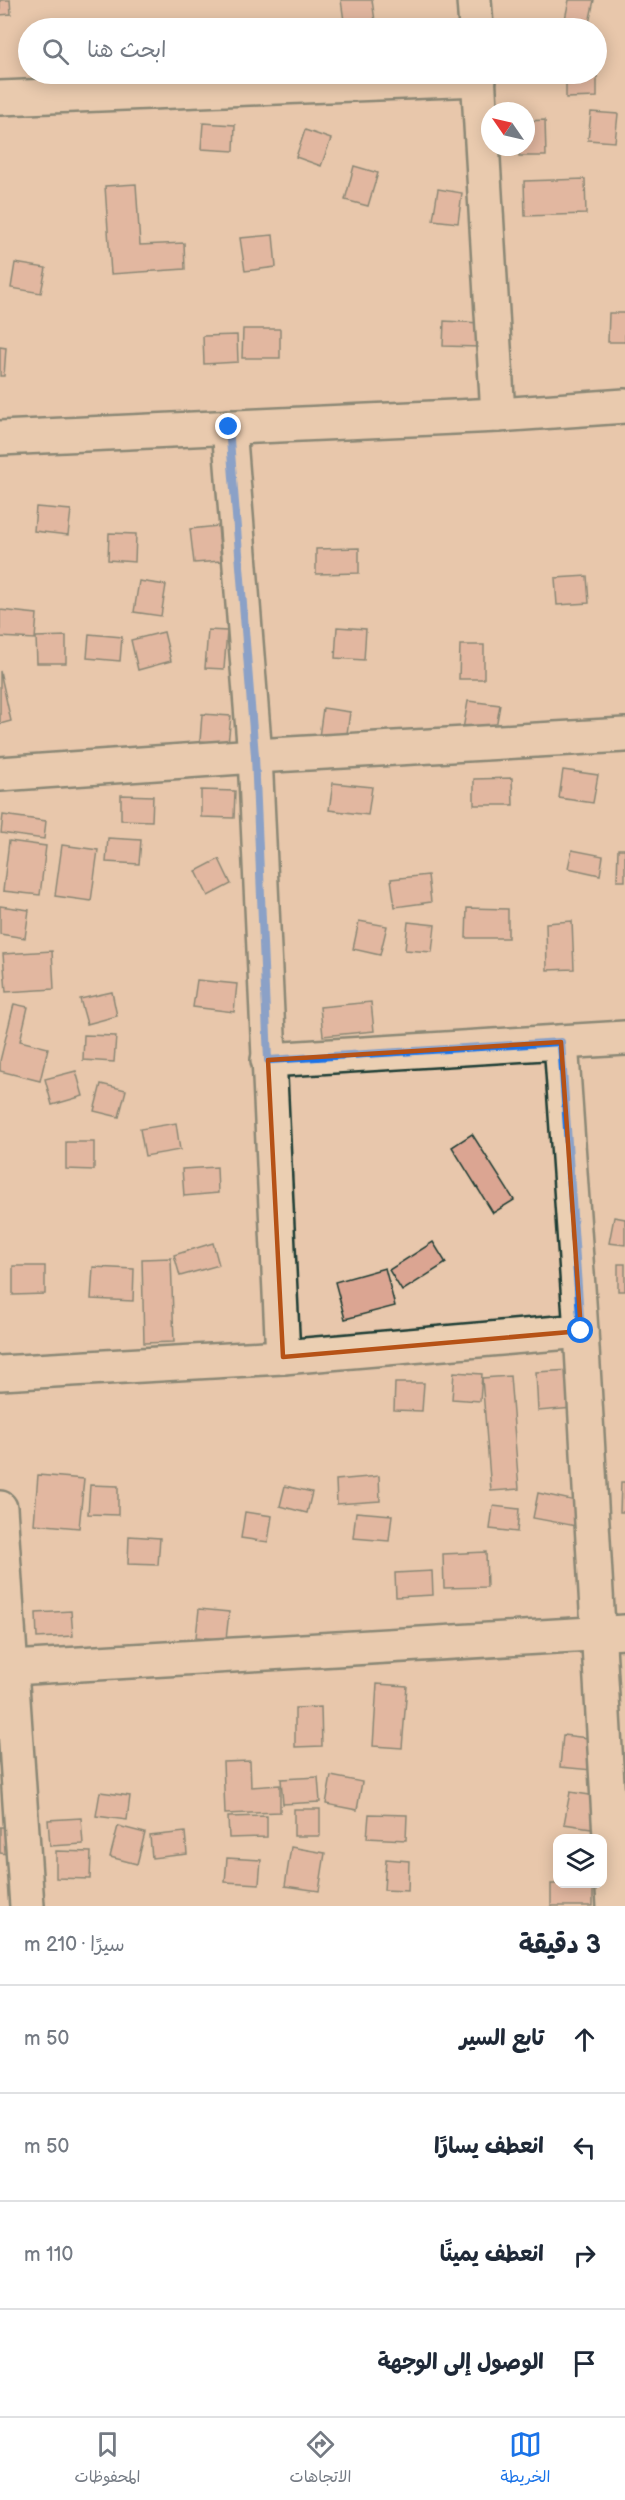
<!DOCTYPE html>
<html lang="ar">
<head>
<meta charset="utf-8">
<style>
	body { margin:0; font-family:"Balsamiq Sans","Playpen Sans Arabic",sans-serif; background:#f2f2f3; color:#1f2937; direction:rtl }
	.controls { position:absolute; right:18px; bottom:18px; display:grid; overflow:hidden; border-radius:12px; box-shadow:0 3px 15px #0003 }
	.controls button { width:54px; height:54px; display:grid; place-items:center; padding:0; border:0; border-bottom:2px solid #e0e1e3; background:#fff; color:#1f2937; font:30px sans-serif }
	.compass { position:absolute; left:481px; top:102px; width:54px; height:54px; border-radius:50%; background:#fff; box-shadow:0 3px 15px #0003; rotate:304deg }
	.stop { position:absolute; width:18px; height:18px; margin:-14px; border:4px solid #1a73e8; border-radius:50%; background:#fff }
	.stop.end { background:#1a73e8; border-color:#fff; box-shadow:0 2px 6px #0008 }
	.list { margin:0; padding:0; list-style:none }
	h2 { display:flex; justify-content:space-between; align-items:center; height:78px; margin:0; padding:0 24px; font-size:26px }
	h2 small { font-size:20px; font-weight:400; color:#747a83 }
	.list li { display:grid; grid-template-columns:39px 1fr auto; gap:18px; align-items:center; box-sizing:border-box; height:108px; padding:0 24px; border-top:2px solid #e0e1e3 }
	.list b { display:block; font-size:22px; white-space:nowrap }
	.list em { font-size:20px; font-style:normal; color:#747a83 }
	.icon { flex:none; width:33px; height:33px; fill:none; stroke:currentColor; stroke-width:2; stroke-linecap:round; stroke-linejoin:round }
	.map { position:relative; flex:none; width:625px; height:1906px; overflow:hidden; direction:ltr }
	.search { position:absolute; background:#fff; box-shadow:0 3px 15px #0003; left:18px; right:18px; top:18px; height:66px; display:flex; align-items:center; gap:15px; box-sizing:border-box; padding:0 21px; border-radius:33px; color:#747a83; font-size:22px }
	.sheet { height:510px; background:#fff }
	nav { display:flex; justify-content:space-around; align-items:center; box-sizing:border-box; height:84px; border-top:2px solid #e0e1e3; background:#fff; font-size:16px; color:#747a83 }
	nav a { display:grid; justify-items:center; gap:3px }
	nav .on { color:#1a73e8 }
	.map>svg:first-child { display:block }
	.building { fill:#dba592; stroke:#1f3d34; stroke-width:1.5 }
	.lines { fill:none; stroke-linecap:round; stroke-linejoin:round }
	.minor-casing { stroke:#1f3d34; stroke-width:38 }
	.minor { stroke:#ebcfb2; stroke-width:33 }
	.route { stroke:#1a73e8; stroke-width:8 }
	.marked { fill:none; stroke:#b65216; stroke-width:4.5; stroke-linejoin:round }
</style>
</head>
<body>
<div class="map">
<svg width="625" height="1906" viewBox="0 0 625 1906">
	<rect width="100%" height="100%" fill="#e8c7ac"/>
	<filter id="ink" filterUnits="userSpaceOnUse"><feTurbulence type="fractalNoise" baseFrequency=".0167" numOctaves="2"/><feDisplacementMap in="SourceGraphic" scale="12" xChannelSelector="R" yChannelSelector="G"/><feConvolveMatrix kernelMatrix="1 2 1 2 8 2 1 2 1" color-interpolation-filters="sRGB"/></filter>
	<g filter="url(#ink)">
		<g class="building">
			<path d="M 0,0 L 10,0 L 11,14 L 0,15 Z"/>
			<path d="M 341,0 L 372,0 L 376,28 L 345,28 Z"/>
			<path d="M 569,0 L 594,0 L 588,28 L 564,24 Z"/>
			<path d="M 597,70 L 597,97 L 566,98 L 566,74 L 596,74 Z"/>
			<path d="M 591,112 L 618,114 L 615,142 L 588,140 Z"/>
			<path d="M 545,120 L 546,156 L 519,156 L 519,147 L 526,147 L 526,121 Z"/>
			<path d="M 203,123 L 235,125 L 234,151 L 201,149 Z"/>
			<path d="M 305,130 L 331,139 L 321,166 L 296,157 Z"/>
			<path d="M 354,166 L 378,173 L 368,206 L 345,200 Z"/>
			<path d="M 585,179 L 586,214 L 525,216 L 524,181 Z"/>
			<path d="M 136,184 L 140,245 L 184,243 L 185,269 L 111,274 L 105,186 Z"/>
			<path d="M 438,189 L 462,193 L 458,223 L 433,220 Z"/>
			<path d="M 273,235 L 276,267 L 245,271 L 240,238 Z"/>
			<path d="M 15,263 L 46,268 L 41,293 L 11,288 Z"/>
			<path d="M 609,313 L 625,313 L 625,342 L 608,342 Z"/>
			<path d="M 444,321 L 481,323 L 480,347 L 443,346 Z"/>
			<path d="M 243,329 L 280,329 L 280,358 L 242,358 Z"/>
			<path d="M 237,335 L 238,362 L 204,364 L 203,336 Z"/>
			<path d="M 0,347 L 6,348 L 4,376 L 0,376 Z"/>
			<path d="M 36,507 L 71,510 L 68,535 L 34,531 Z"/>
			<path d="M 218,526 L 221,561 L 194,563 L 190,529 Z"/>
			<path d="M 109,533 L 136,534 L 135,562 L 108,560 Z"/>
			<path d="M 359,548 L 359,573 L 316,574 L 316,549 Z"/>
			<path d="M 587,576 L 589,603 L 557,605 L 555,578 Z"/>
			<path d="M 139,581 L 166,585 L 161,616 L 134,612 Z"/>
			<path d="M 0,610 L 37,614 L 35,639 L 0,637 Z"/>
			<path d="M 337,627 L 366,629 L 364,660 L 335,658 Z"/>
			<path d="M 208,630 L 227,631 L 224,669 L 205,668 Z"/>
			<path d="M 164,632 L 171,661 L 138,670 L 131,640 Z"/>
			<path d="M 89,634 L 122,637 L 120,661 L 87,658 Z"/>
			<path d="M 66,636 L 66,663 L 37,663 L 36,637 Z"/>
			<path d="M 460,645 L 484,645 L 484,679 L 459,679 Z"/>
			<path d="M 0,671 L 11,721 L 0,724 Z"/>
			<path d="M 468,701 L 500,705 L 495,733 L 463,729 Z"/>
			<path d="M 323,708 L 350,712 L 346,741 L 319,737 Z"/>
			<path d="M 202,714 L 231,716 L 228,744 L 200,741 Z"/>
			<path d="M 563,770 L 598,775 L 593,803 L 559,798 Z"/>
			<path d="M 512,778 L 513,805 L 474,805 L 474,779 Z"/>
			<path d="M 333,783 L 372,787 L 368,815 L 329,810 Z"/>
			<path d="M 201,790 L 235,791 L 234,818 L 201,817 Z"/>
			<path d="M 121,795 L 153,796 L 152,821 L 121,820 Z"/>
			<path d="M 3,815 L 46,821 L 44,839 L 1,833 Z"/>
			<path d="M 108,838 L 141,840 L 139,864 L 106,862 Z"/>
			<path d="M 9,841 L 46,846 L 40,895 L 3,891 Z"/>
			<path d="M 62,845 L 98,850 L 91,901 L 55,896 Z"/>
			<path d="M 618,849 L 625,849 L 625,881 L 617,881 Z"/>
			<path d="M 572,850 L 603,856 L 600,875 L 568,868 Z"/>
			<path d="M 219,859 L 231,884 L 208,896 L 196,871 Z"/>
			<path d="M 428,875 L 431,902 L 395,907 L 391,879 Z"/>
			<path d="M 0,906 L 29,910 L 25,938 L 0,934 Z"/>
			<path d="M 467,908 L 508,909 L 508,938 L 466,938 Z"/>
			<path d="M 359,921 L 387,926 L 380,955 L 353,949 Z"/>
			<path d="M 572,921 L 574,969 L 547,970 L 546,923 Z"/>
			<path d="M 408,922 L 435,925 L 432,952 L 405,950 Z"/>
			<path d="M 52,951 L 54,989 L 6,992 L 3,954 Z"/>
			<path d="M 197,980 L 237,984 L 234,1012 L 193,1007 Z"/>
			<path d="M 112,992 L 117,1016 L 87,1024 L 80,999 Z"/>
			<path d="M 371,1002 L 374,1031 L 323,1036 L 320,1007 Z"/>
			<path d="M 14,1004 L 28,1007 L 20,1041 L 48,1048 L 40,1081 L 0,1071 L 0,1061 Z"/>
			<path d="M 84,1035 L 116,1036 L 114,1062 L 83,1060 Z"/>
			<path d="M 76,1071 L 83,1096 L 52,1105 L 45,1079 Z"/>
			<path d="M 101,1084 L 126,1090 L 119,1117 L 94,1111 Z"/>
			<path d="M 176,1123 L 180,1150 L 145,1156 L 140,1129 Z"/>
			<path d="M 472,1134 L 514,1200 L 493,1213 L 452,1147 Z"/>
			<path d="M 66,1142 L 94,1142 L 94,1170 L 66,1169 Z"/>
			<path d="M 217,1167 L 218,1193 L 184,1196 L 182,1169 Z"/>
			<path d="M 614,1217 L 625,1219 L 625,1245 L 609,1243 Z"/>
			<path d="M 433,1242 L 446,1263 L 402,1291 L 389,1270 Z"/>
			<path d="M 213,1243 L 219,1265 L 180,1276 L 174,1255 Z"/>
			<path d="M 171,1258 L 174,1342 L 144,1343 L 142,1259 Z"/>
			<rect x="618" y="1264" width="7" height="27"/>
			<path d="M 13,1266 L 45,1266 L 45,1294 L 13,1295 Z"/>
			<path d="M 93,1267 L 134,1269 L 133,1301 L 91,1299 Z"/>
			<path d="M 385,1268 L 395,1306 L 345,1319 L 335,1282 Z"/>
			<path d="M 572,1370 L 574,1408 L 538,1411 L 536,1372 Z"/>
			<path d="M 454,1372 L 482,1374 L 480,1401 L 452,1399 Z"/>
			<path d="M 510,1376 L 519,1489 L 491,1491 L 482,1378 Z"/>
			<path d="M 395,1383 L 424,1383 L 422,1411 L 394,1410 Z"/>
			<path d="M 38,1475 L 84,1479 L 79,1528 L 34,1524 Z"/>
			<path d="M 379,1476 L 380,1501 L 337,1504 L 336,1480 Z"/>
			<path d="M 621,1482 L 625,1482 L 625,1512 L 620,1512 Z"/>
			<path d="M 90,1485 L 118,1486 L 118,1515 L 88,1514 Z"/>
			<path d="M 285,1486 L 312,1492 L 307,1513 L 280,1506 Z"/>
			<path d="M 538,1493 L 581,1502 L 576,1526 L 533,1518 Z"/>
			<path d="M 493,1506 L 519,1509 L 517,1532 L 490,1529 Z"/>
			<path d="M 245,1512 L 272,1516 L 268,1542 L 241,1538 Z"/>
			<path d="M 356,1512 L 392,1515 L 389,1541 L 353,1538 Z"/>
			<path d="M 129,1536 L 160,1538 L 158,1565 L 128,1564 Z"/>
			<path d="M 486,1552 L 487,1587 L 444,1588 L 443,1554 Z"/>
			<path d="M 432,1571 L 433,1595 L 396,1597 L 395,1573 Z"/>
			<path d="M 199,1609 L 229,1612 L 226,1640 L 196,1637 Z"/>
			<path d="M 71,1611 L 73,1636 L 37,1638 L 36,1613 Z"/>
			<path d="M 377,1684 L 407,1686 L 402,1748 L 373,1746 Z"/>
			<path d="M 321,1707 L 322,1746 L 295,1747 L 295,1708 Z"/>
			<path d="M 563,1735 L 596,1739 L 592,1770 L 560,1767 Z"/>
			<path d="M 250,1761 L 251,1787 L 280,1785 L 280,1812 L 225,1814 L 223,1762 Z"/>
			<path d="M 331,1776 L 362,1782 L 357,1810 L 326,1804 Z"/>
			<path d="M 318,1777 L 320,1802 L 283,1804 L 281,1779 Z"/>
			<path d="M 100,1792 L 130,1796 L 127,1820 L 96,1816 Z"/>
			<path d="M 570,1792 L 603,1797 L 598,1829 L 564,1824 Z"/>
			<rect x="294" y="1809" width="26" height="27"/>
			<path d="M 369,1814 L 407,1815 L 406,1840 L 367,1838 Z"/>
			<path d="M 267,1816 L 267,1837 L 229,1838 L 228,1817 Z"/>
			<path d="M 81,1818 L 83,1844 L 50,1846 L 48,1820 Z"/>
			<path d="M 118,1826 L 145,1833 L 137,1864 L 110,1857 Z"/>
			<path d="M 0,1827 L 8,1827 L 7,1854 L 0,1853 Z"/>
			<path d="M 185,1832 L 187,1854 L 152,1858 L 150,1836 Z"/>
			<path d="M 291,1847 L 325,1853 L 319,1891 L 285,1886 Z"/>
			<path d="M 56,1851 L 91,1852 L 90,1879 L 56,1878 Z"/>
			<path d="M 227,1858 L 261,1860 L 259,1884 L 225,1882 Z"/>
			<path d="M 386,1859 L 409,1861 L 408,1891 L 384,1890 Z"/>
			<rect x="551" y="1884" width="42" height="22"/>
		</g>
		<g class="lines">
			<defs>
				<g id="minor">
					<path d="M 474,0 L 476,28"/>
					<path d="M 478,74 L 498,415"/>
					<path d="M 0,98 L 479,79"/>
					<path d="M 229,427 L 255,756 L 283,1357"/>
					<path d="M 0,438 L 498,415 L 625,406"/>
					<path d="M 0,774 L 255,756 L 625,735"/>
					<path d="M 561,1042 L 581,1331 L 614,1906"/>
					<path d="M 268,1060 L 625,1038"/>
					<path d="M 0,1373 L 283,1357 L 581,1331"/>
					<path d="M 0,1508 L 27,1906"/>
					<path d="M 12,1668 L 625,1632"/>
				</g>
			</defs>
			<use href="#minor" class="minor-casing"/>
			<use href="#minor" class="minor"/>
		</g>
	</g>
	<g class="lines" filter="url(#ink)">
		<path class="route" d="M 229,427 L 255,756 L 268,1060 L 561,1042 L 581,1331"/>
	</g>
	<path d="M0 0H625V1906H0ZM 561,1042 L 581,1331 L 283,1357 L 268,1060 Z" fill="#e8c7ac" fill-opacity=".55" fill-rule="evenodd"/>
	<path class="marked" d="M 561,1042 L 581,1331 L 283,1357 L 268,1060 Z"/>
</svg>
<div class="controls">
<button><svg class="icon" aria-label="layers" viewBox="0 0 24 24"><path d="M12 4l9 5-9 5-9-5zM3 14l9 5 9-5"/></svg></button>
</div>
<svg class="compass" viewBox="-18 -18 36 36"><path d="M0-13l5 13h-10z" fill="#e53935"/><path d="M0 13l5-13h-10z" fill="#747a83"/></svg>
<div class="stop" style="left:581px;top:1331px"></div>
<div class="stop end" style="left:229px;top:427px"></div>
<div class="search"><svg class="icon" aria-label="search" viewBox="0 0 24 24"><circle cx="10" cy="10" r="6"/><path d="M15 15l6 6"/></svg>ابحث هنا</div>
</div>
<section class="sheet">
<h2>3 دقيقة<small>سيرًا · 210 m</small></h2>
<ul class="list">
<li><svg class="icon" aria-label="ahead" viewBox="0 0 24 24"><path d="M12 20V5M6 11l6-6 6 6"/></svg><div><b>تابع السير</b></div><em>50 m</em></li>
<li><svg class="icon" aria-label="left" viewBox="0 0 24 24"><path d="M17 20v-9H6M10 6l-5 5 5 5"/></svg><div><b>انعطف يسارًا</b></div><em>50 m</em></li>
<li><svg class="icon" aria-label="right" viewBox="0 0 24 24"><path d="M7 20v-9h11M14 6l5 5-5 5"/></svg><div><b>انعطف يمينًا</b></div><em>110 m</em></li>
<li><svg class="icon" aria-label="arrive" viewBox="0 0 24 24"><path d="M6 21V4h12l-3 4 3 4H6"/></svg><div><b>الوصول إلى الوجهة</b></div></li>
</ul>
</section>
<nav>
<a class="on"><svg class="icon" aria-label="map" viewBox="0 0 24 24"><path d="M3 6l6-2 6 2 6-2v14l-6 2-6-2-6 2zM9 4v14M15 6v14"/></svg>الخريطة</a>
<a><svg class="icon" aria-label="directions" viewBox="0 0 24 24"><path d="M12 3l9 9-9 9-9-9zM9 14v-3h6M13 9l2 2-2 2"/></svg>الاتجاهات</a>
<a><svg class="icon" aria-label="saved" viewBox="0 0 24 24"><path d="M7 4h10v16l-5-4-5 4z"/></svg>المحفوظات</a>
</nav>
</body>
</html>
